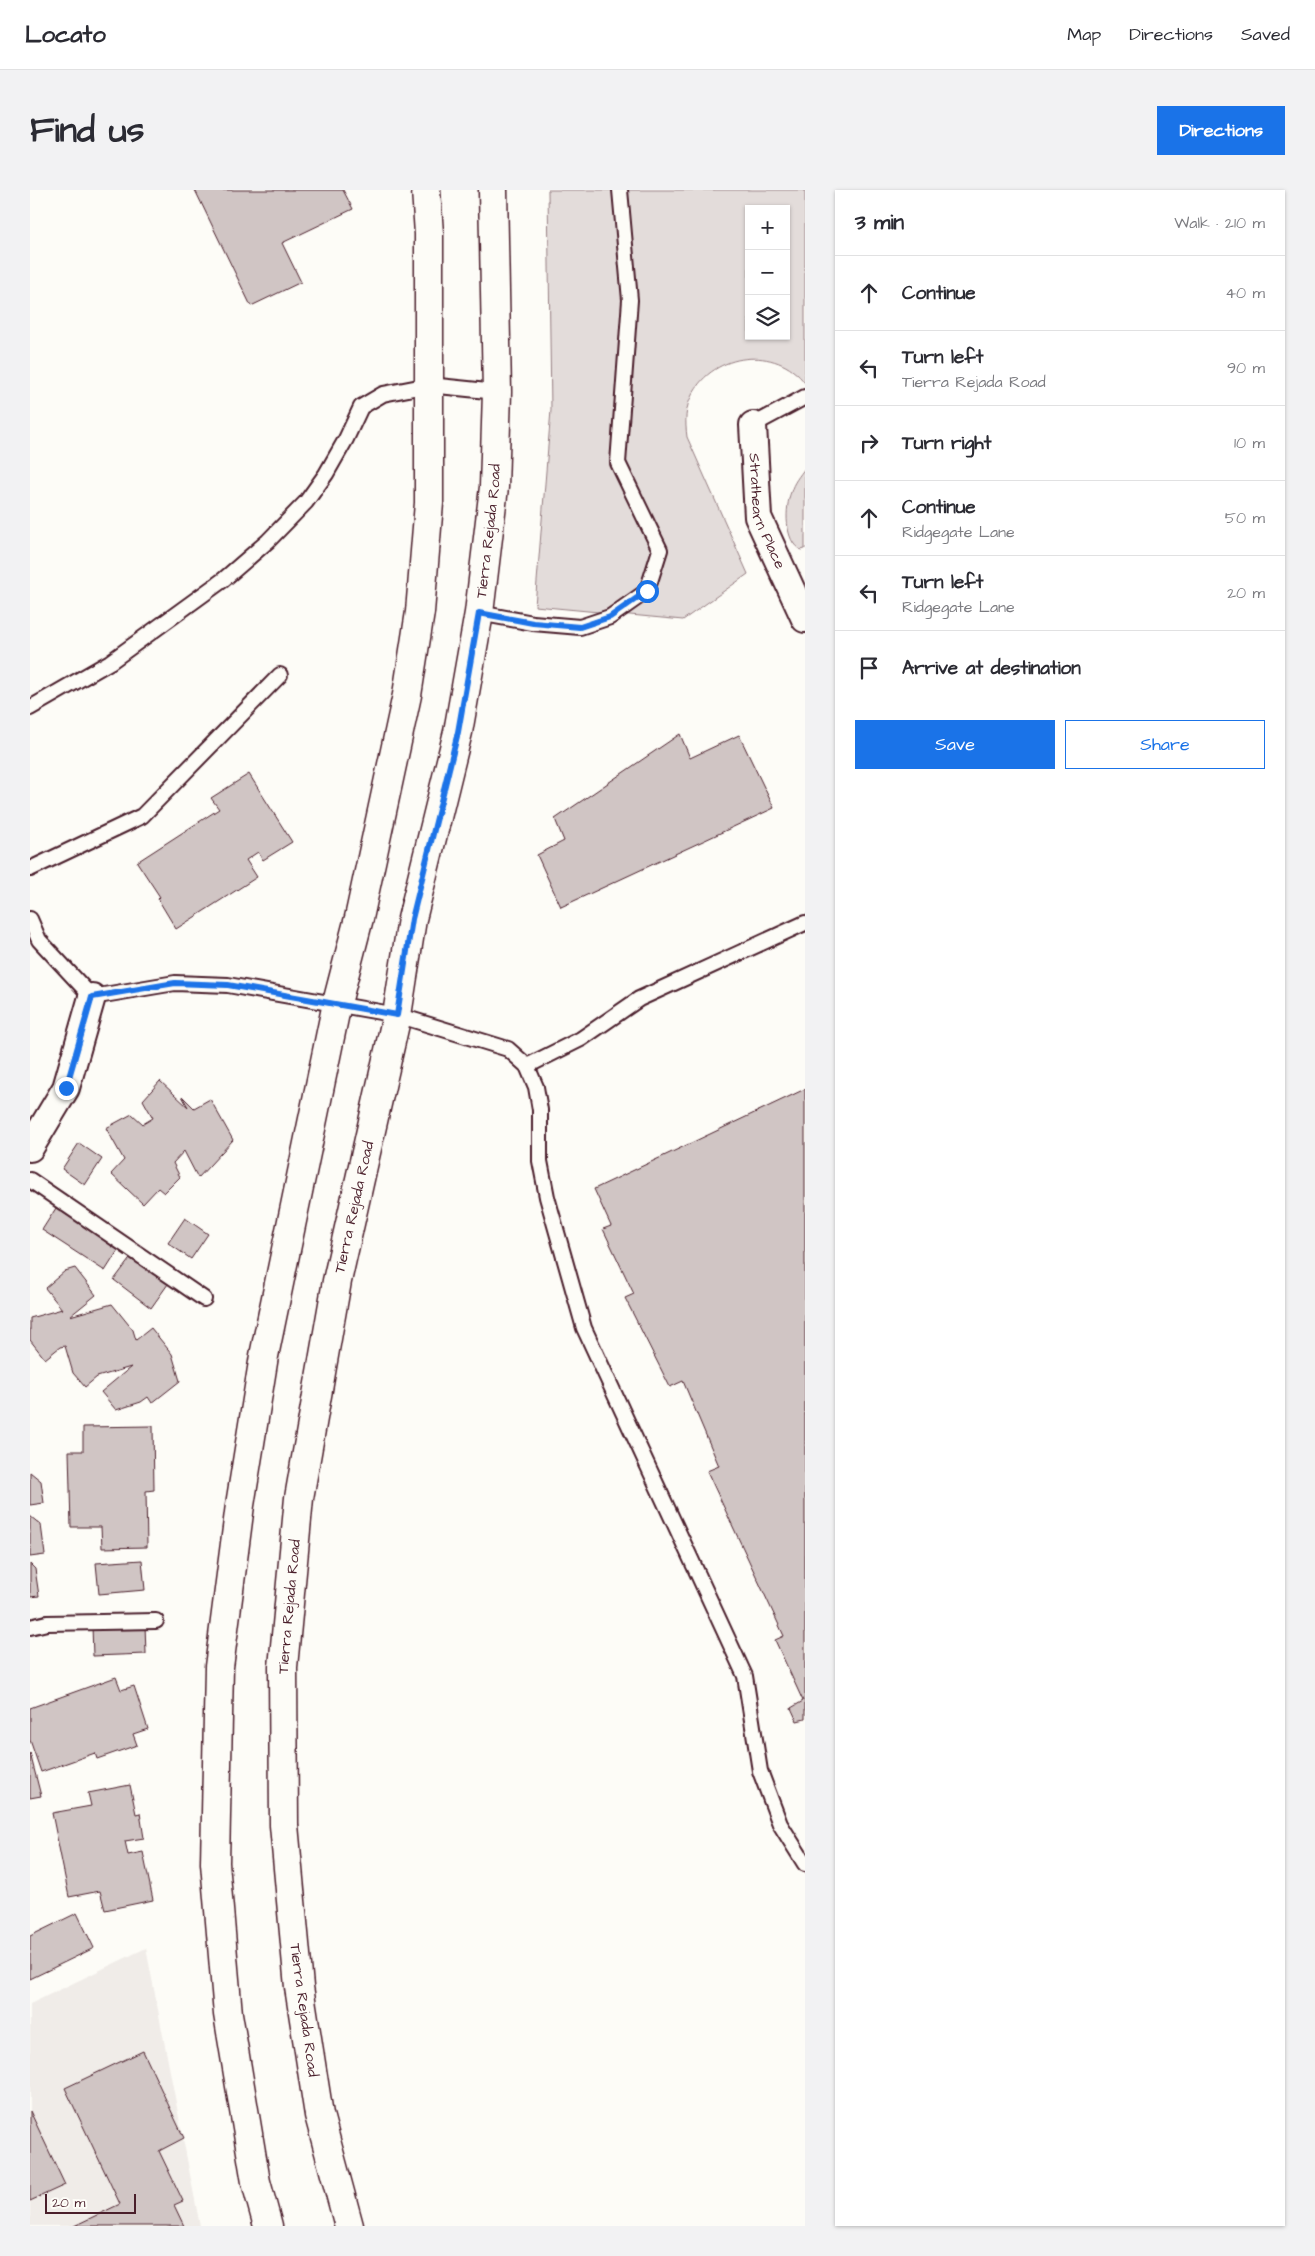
<!DOCTYPE html>
<html lang="en">
<head>
<meta charset="utf-8">
<style>
	body { margin:0; font-family:"Architects Daughter",sans-serif; background:#f2f2f3; color:#2b2b33 }
	.controls { position:absolute; right:15px; top:15px; display:grid; overflow:hidden; border-radius:0px; box-shadow:0 1px 4px #0004 }
	.controls button { width:45px; height:45px; display:grid; place-items:center; padding:0; border:0; border-bottom:1px solid #e1e1e2; background:#fff; color:#2b2b33; font:25px sans-serif }
	.scale { position:absolute; left:15px; bottom:12px; width:91px; box-sizing:border-box; padding-left:5px; border:2px solid #4a1f2b; border-top:0; font-size:14px; line-height:18px; white-space:nowrap; color:#4a1f2b; -webkit-text-stroke:4px #fdfcf7; paint-order:stroke }
	.stop { position:absolute; width:15px; height:15px; margin:-11px; border:4px solid #1a73e8; border-radius:50%; background:#fff }
	.stop.end { background:#1a73e8; border-color:#fff; box-shadow:0 1px 5px #0008 }
	.list { margin:0; padding:0; list-style:none }
	h2 { display:flex; justify-content:space-between; align-items:center; height:65px; margin:0; padding:0 20px; font-size:21px }
	h2 small { font-size:16px; font-weight:400; color:#7c7c81 }
	.list li { display:grid; grid-template-columns:32px 1fr auto; gap:15px; align-items:center; box-sizing:border-box; height:75px; padding:0 20px; border-top:1px solid #e1e1e2 }
	.list b { display:block; font-size:19px; white-space:nowrap }
	.list p { margin:0; font-size:16px; white-space:nowrap; color:#7c7c81 }
	.list em { font-size:16px; font-style:normal; color:#7c7c81 }
	.actions { display:flex; gap:10px; padding:15px 20px }
	.actions a { flex:1; padding:11px 0; border:1px solid #1a73e8; border-radius:0px; text-align:center; font-size:18px; color:#1a73e8 }
	.actions .main { background:#1a73e8; color:#fff }
	.icon { flex:none; width:28px; height:28px; fill:none; stroke:currentColor; stroke-width:2; stroke-linecap:round; stroke-linejoin:round }
	.map { position:relative; flex:none; width:775px; height:2036px; overflow:hidden; border-radius:0px }
	header { display:flex; align-items:center; gap:30px; box-sizing:border-box; height:70px; padding:0 25px; background:#fff; border-bottom:1px solid #e1e1e2 }
	header strong { font-size:24px }
	nav { display:flex; gap:28px; margin-inline-start:auto; font-size:18px }
	.intro { display:flex; align-items:center; justify-content:space-between; box-sizing:border-box; height:120px; padding:0 30px }
	h1 { margin:0; font-size:35px }
	.button { padding:12px 22px; border-radius:0px; background:#1a73e8; color:#fff; font-size:18px; font-weight:700 }
	main { display:flex; gap:30px; padding:0 30px }
	aside { flex:1; background:#fff; border-radius:0px; box-shadow:0 1px 4px #0004 }
	.map>svg:first-child { display:block }
	.built { fill:#f0ece8 }
	.green { fill:#e3dcda; stroke:#967e82; fill-rule:evenodd }
	.building { fill:#d0c5c4; stroke:#4a1f2b }
	.lines { fill:none; stroke-linecap:round; stroke-linejoin:round }
	.service-casing { stroke:#4a1f2b; stroke-width:18 }
	.minor-casing { stroke:#4a1f2b; stroke-width:30 }
	.secondary-casing { stroke:#4a1f2b; stroke-width:31 }
	.service { stroke:#fdfcf7; stroke-width:14 }
	.minor { stroke:#fdfcf7; stroke-width:26 }
	.secondary { stroke:#fdfcf7; stroke-width:28 }
	.route { stroke:#1a73e8; stroke-width:6 }
	.labels { text-anchor:middle; dominant-baseline:central; stroke-width:5; stroke-linejoin:round; paint-order:stroke }
	.street-label { font-size:15px; fill:#4a1f2b; stroke:#fdfcf7 }
</style>
</head>
<body>
<header>
<strong>Locato</strong>
<nav><a>Map</a><a>Directions</a><a>Saved</a></nav>
</header>
<div class="intro"><h1>Find us</h1><a class="button">Directions</a></div>
<main>
<div class="map">
<svg width="775" height="2036" viewBox="0 0 775 2036">
	<rect width="100%" height="100%" fill="#fdfcf7"/>
	<filter id="ink" filterUnits="userSpaceOnUse"><feTurbulence type="fractalNoise" baseFrequency=".02" numOctaves="2"/><feDisplacementMap in="SourceGraphic" scale="10" xChannelSelector="R" yChannelSelector="G"/><feConvolveMatrix kernelMatrix="1 2 1 2 8 2 1 2 1" color-interpolation-filters="sRGB"/></filter>
	<g filter="url(#ink)">
		<path class="built" d="M 116,1758 L 170,2036 L 0,2036 L 0,1814 Z"/>
		<g class="green">
			<path d="M 518,0 L 775,0 L 775,193 C 747,155 683,162 662,205 C 655,218 655,232 657,247 L 718,384 L 653,430 L 505,416 L 521,220 ZM 719,19 L 756,19 L 756,146 L 719,146 Z"/>
			<path d="M 775,278 L 775,359 L 771,360 C 754,352 755,317 761,302 C 763,293 770,285 775,278 Z"/>
		</g>
		<g class="building">
			<path d="M 165,0 L 313,0 L 323,19 L 252,53 L 271,92 L 221,116 Z"/>
			<path d="M 650,544 L 660,568 L 709,545 L 744,618 L 531,717 L 507,665 L 534,651 L 525,629 Z"/>
			<path d="M 219,584 L 262,652 L 233,670 L 228,662 L 216,670 L 227,687 L 146,739 L 128,709 L 130,707 L 107,672 L 189,619 L 181,608 Z"/>
			<path d="M 130,891 L 158,917 L 152,906 L 164,918 L 180,909 L 203,950 L 168,988 L 154,961 L 143,973 L 150,987 L 134,1003 L 128,998 L 113,1014 L 81,984 L 94,970 L 76,938 L 102,924 L 113,934 L 123,928 L 113,910 Z"/>
			<path d="M 775,899 L 775,1529 L 767,1531 L 761,1518 L 773,1511 L 745,1450 L 754,1446 L 677,1281 L 689,1276 L 653,1191 L 640,1197 L 595,1108 L 604,1104 L 573,1039 L 581,1036 L 564,999 Z"/>
			<path d="M 49,953 L 72,969 L 55,995 L 32,979 Z"/>
			<path d="M 26,1018 L 89,1059 L 75,1081 L 12,1040 Z"/>
			<path d="M 155,1028 L 178,1044 L 161,1069 L 138,1053 Z"/>
			<path d="M 102,1066 L 138,1094 L 121,1118 L 84,1090 Z"/>
			<path d="M 45,1078 L 66,1105 L 40,1126 L 82,1114 L 103,1140 L 106,1150 L 121,1138 L 142,1164 L 150,1191 L 122,1213 L 118,1207 L 111,1212 L 86,1220 L 71,1202 L 101,1177 L 67,1187 L 55,1197 L 43,1183 L 35,1156 L 30,1157 L 15,1169 L 0,1150 L 0,1128 L 32,1119 L 15,1098 L 35,1081 Z"/>
			<path d="M 123,1236 L 124,1300 L 116,1301 L 117,1357 L 72,1358 L 71,1337 L 41,1337 L 39,1261 L 53,1261 L 53,1237 Z"/>
			<path d="M 0,1282 L 11,1291 L 14,1313 L 0,1315 Z"/>
			<path d="M 0,1326 L 11,1335 L 15,1365 L 0,1367 Z"/>
			<path d="M 112,1370 L 115,1400 L 69,1404 L 66,1373 Z"/>
			<path d="M 0,1374 L 5,1379 L 9,1406 L 0,1407 Z"/>
			<path d="M 115,1435 L 116,1464 L 63,1466 L 62,1436 Z"/>
			<path d="M 86,1487 L 91,1500 L 104,1496 L 118,1539 L 103,1544 L 107,1555 L 67,1569 L 65,1563 L 11,1582 L 0,1550 L 0,1518 Z"/>
			<path d="M 0,1563 L 11,1606 L 0,1608 Z"/>
			<path d="M 100,1595 L 106,1624 L 110,1623 L 114,1648 L 95,1651 L 98,1665 L 113,1662 L 123,1710 L 75,1720 L 70,1701 L 39,1707 L 22,1623 L 61,1616 L 58,1603 Z"/>
			<path d="M 47,1723 L 64,1758 L 0,1789 L 0,1746 Z"/>
			<path d="M 113,1861 L 154,1948 L 129,1961 L 153,2011 L 144,2015 L 154,2036 L 44,2036 L 90,2014 L 35,1898 Z"/>
			<path d="M 0,1921 L 35,1995 L 0,2011 Z"/>
		</g>
		<g class="lines">
			<defs>
				<g id="service">
					<path d="M 723,235 L 775,207"/>
					<path d="M 449,423 L 503,433 L 550,437 L 580,427 L 617,401 L 630,360 L 588,273 L 600,110 L 590,0"/>
					<path d="M 0,518 L 80,472 L 193,390 L 238,351 L 276,312 L 296,284 L 316,249 L 331,217 L 353,204 L 399,195 L 467,202"/>
					<path d="M 0,679 L 112,626 L 250,485"/>
					<path d="M 0,729 L 9,750 L 62,807 L 145,793 L 198,795 L 367,825 L 478,859 L 497,876 L 506,897 L 510,920 L 510,971 L 517,1007 L 554,1138 L 715,1486 L 730,1581 L 750,1634 L 775,1674"/>
					<path d="M 497,876 L 551,849 L 609,809 L 775,733"/>
					<path d="M 0,990 L 174,1109"/>
					<path d="M 0,1437 L 17,1433 L 126,1431"/>
				</g>
				<g id="minor">
					<path id="s1" d="M 723,235 L 728,327 L 775,429"/>
					<path d="M 0,958 L 36,898 L 62,807"/>
				</g>
				<g id="secondary">
					<path d="M 238,2036 L 226,1992 L 198,1824 L 194,1778 L 185,1673 L 189,1477 L 210,1315 L 234,1166 L 307,813 L 329,728 L 377,505 L 390,422 L 399,313 L 399,44 L 396,0"/>
					<path id="s2" d="M 319,2036 L 289,1925 L 269,1797 L 254,1635 L 253,1477 L 269,1308 L 307,1091 L 367,825 L 382,729 L 428,542 L 449,423 L 464,297 L 467,202 L 463,0"/>
				</g>
			</defs>
			<use href="#service" class="service-casing"/>
			<use href="#minor" class="minor-casing"/>
			<use href="#secondary" class="secondary-casing"/>
			<use href="#service" class="service"/>
			<use href="#minor" class="minor"/>
			<use href="#secondary" class="secondary"/>
		</g>
	</g>
	<g class="lines" filter="url(#ink)">
		<path class="route" d="M 36,898 L 62,807 L 145,793 L 198,795 L 367,825 L 382,729 L 428,542 L 449,423 L 503,433 L 550,437 L 580,427 L 617,401"/>
	</g>
	<g class="labels">
		<g class="street-label">
			<text stroke="none"><textPath href="#s1" startOffset="88">Strathearn Place</textPath></text>
			<text stroke="none"><textPath href="#s2" startOffset="1721">Tierra Rejada Road</textPath></text>
			<text stroke="none"><textPath href="#s2" startOffset="1031">Tierra Rejada Road</textPath></text>
			<text stroke="none"><textPath href="#s2" startOffset="626">Tierra Rejada Road</textPath></text>
			<text transform="translate(274 1820) rotate(82)">Tierra Rejada Road</text>
		</g>
	</g>
</svg>
<div class="controls">
<button>+</button>
<button>−</button>
<button><svg class="icon" aria-label="layers" viewBox="0 0 24 24"><path d="M12 4l9 5-9 5-9-5zM3 14l9 5 9-5"/></svg></button>
</div>
<div class="scale">20 m</div>
<div class="stop" style="left:617px;top:401px"></div>
<div class="stop end" style="left:36px;top:898px"></div>
</div>
<aside>
<h2>3 min<small>Walk · 210 m</small></h2>
<ul class="list">
<li><svg class="icon" aria-label="ahead" viewBox="0 0 24 24"><path d="M12 20V5M6 11l6-6 6 6"/></svg><div><b>Continue</b></div><em>40 m</em></li>
<li><svg class="icon" aria-label="left" viewBox="0 0 24 24"><path d="M17 20v-9H6M10 6l-5 5 5 5"/></svg><div><b>Turn left</b><p>Tierra Rejada Road</p></div><em>90 m</em></li>
<li><svg class="icon" aria-label="right" viewBox="0 0 24 24"><path d="M7 20v-9h11M14 6l5 5-5 5"/></svg><div><b>Turn right</b></div><em>10 m</em></li>
<li><svg class="icon" aria-label="ahead" viewBox="0 0 24 24"><path d="M12 20V5M6 11l6-6 6 6"/></svg><div><b>Continue</b><p>Ridgegate Lane</p></div><em>50 m</em></li>
<li><svg class="icon" aria-label="left" viewBox="0 0 24 24"><path d="M17 20v-9H6M10 6l-5 5 5 5"/></svg><div><b>Turn left</b><p>Ridgegate Lane</p></div><em>20 m</em></li>
<li><svg class="icon" aria-label="arrive" viewBox="0 0 24 24"><path d="M6 21V4h12l-3 4 3 4H6"/></svg><div><b>Arrive at destination</b></div></li>
</ul>
<div class="actions"><a class="main">Save</a><a>Share</a></div>
</aside>
</main>
</body>
</html>
